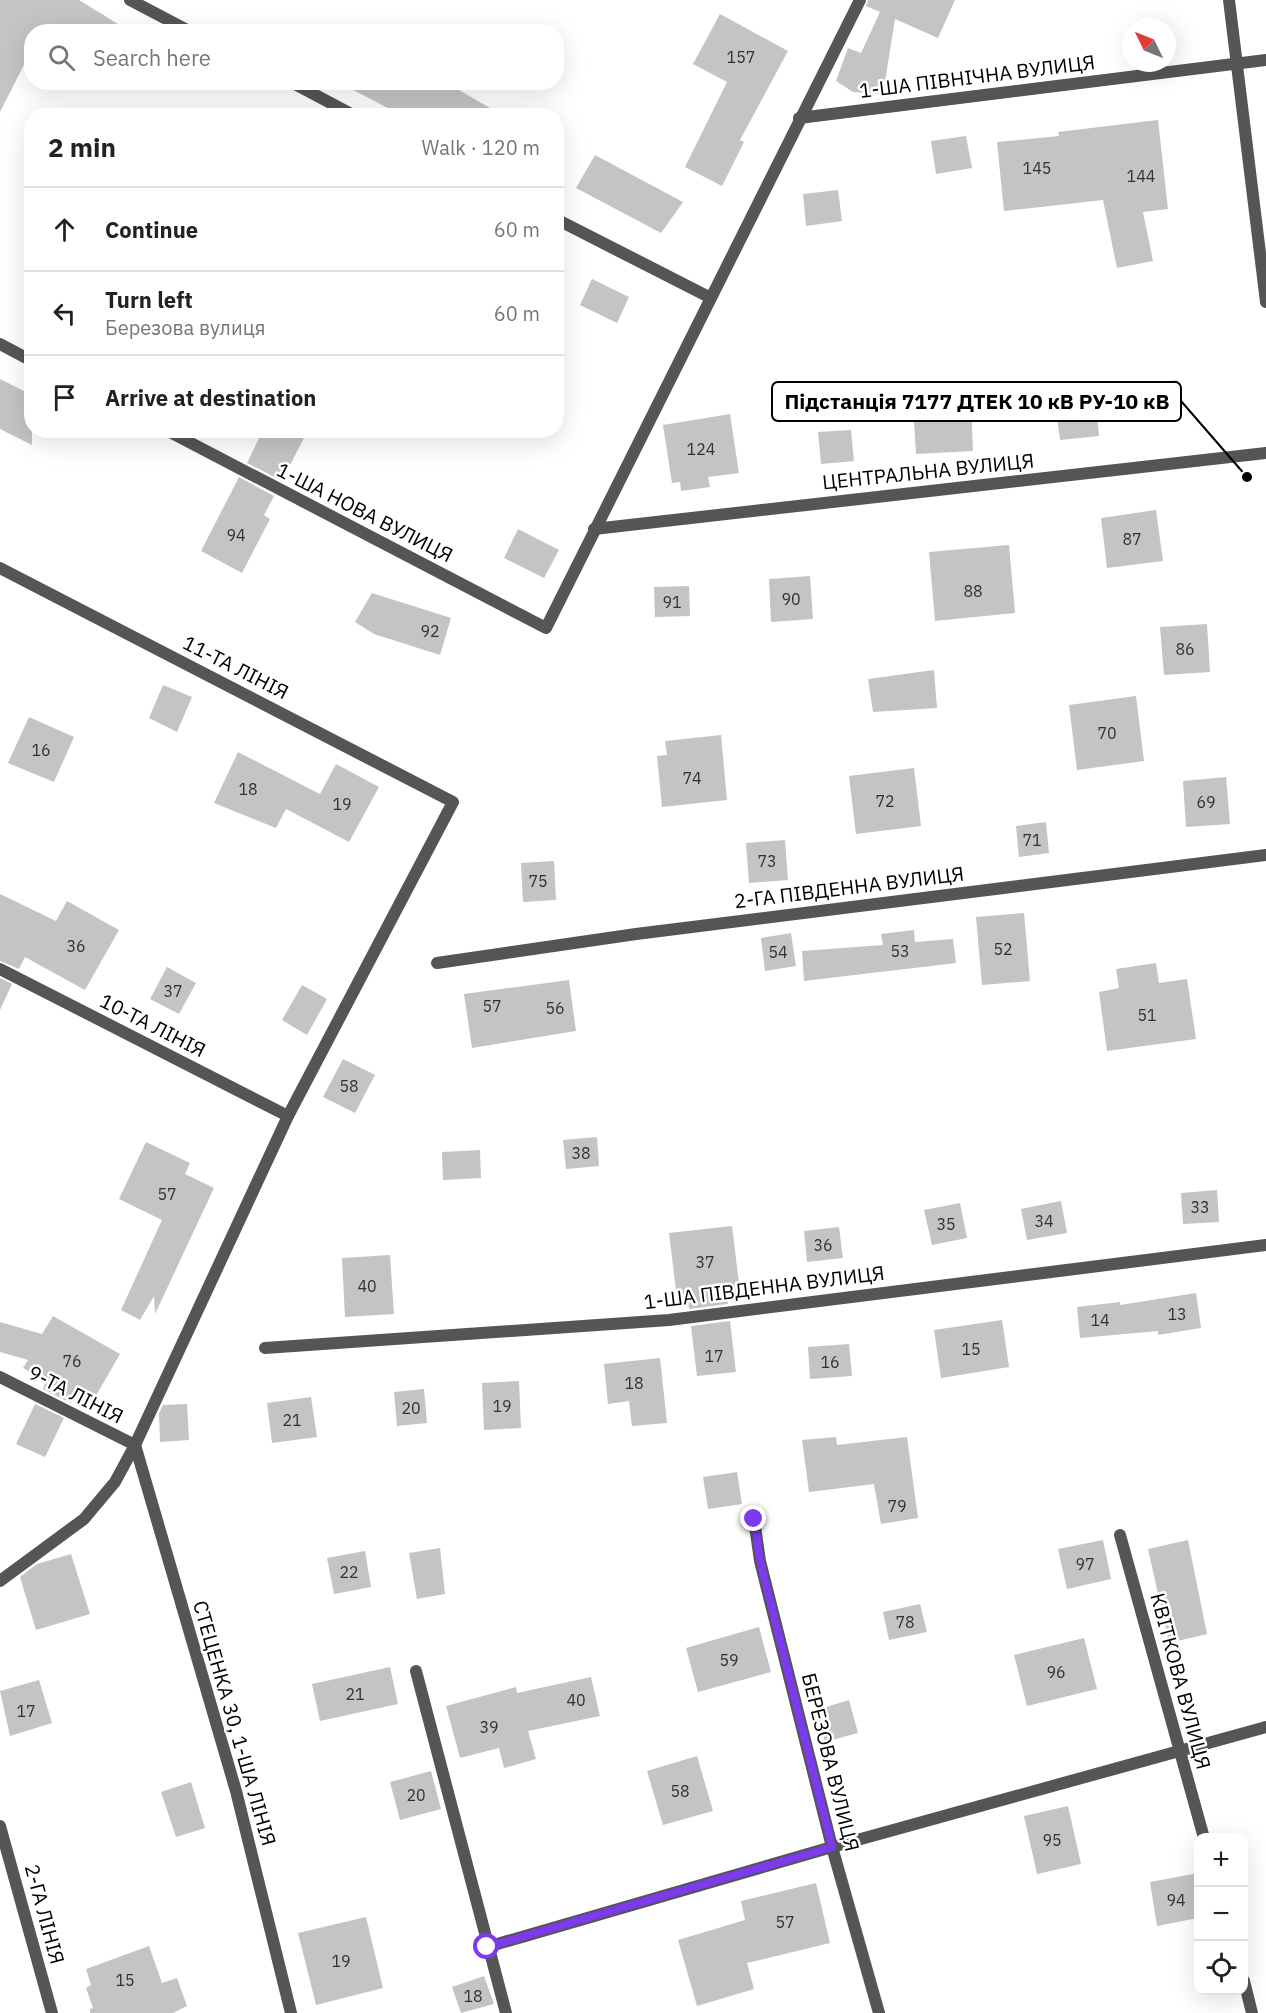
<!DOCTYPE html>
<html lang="en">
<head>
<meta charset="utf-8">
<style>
	body { margin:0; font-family:"IBM Plex Sans",sans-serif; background:#f2f2f2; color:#222 }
	.controls { position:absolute; right:18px; bottom:18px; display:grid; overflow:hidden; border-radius:12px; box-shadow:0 6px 24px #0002 }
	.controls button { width:54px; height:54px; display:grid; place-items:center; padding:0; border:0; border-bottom:2px solid #e0e0e0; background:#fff; color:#222; font:30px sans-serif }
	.compass { position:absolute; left:1122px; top:18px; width:54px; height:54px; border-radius:50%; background:#fff; box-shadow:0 6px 24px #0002; rotate:313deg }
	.stop { position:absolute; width:18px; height:18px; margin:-14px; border:4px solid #7c3aed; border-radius:50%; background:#fff }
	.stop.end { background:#7c3aed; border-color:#fff; box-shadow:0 2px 6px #0008 }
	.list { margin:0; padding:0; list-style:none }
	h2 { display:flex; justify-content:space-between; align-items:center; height:78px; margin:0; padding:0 24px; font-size:26px }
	h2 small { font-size:20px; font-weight:400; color:#767676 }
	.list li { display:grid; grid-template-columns:39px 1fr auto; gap:18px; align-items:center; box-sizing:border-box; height:84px; padding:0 24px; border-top:2px solid #e0e0e0 }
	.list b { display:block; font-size:22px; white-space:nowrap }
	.list p { margin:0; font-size:20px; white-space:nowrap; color:#767676 }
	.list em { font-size:20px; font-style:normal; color:#767676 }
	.icon { flex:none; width:33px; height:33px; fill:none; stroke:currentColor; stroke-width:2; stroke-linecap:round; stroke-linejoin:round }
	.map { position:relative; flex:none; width:1266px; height:2013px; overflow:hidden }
	.search { position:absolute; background:#fff; box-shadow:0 6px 24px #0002; left:24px; top:24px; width:540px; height:66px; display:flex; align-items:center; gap:15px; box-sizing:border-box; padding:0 21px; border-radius:24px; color:#767676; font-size:22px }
	.panel { position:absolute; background:#fff; box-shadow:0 6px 24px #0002; left:24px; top:108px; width:540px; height:330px; border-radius:24px }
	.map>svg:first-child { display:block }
	.building { fill:#c4c4c4 }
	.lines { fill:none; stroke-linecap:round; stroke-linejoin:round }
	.minor { stroke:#555; stroke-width:12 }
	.route { stroke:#7c3aed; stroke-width:8 }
	.labels { text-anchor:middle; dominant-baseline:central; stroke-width:5; stroke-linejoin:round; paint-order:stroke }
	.number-label { font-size:16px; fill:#313131 }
	.street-label { font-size:20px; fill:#000; stroke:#fff }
	.leader { fill:none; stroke:#000; stroke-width:2 }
	.callout-dot { fill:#000; stroke:#fff; stroke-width:2 }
	.callout { fill:#fff; stroke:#000; stroke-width:2 }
	.callout-label { font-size:21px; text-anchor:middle; font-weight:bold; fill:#000 }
</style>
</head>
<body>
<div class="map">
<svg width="1266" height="2013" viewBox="0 0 1266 2013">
	<rect width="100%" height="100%" fill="#fff"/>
	<g class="building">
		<path d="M 0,0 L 79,0 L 131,32 L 32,32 L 32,49 L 0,112 Z"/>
		<path d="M 868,0 L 955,0 L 938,38 L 895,19 L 883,94 L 853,92 L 836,81 L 848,48 L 861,53 L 880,12 L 866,6 Z"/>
		<path d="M 720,14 L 788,51 L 740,140 L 744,142 L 722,186 L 685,167 L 727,82 L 693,64 Z"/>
		<path d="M 338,82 L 445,82 L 504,116 L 403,116 Z"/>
		<path d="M 1158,120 L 1168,209 L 1143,212 L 1153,261 L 1117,268 L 1103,200 L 1004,211 L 997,142 L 1059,136 L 1058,132 Z"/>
		<path d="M 966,136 L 972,168 L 936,174 L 931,141 Z"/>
		<path d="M 595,155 L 683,202 L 661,233 L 576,188 Z"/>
		<path d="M 838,190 L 842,221 L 806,226 L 803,194 Z"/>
		<path d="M 592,279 L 629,297 L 617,323 L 580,305 Z"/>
		<path d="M 0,379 L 32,395 L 32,445 L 0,429 Z"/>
		<path d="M 1178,380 L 1182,415 L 1144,419 L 1141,384 Z"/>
		<path d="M 971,403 L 973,451 L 916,454 L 913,407 Z"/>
		<path d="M 1096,404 L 1099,436 L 1060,440 L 1056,408 Z"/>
		<path d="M 730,414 L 739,473 L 708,477 L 710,487 L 681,491 L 680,482 L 672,483 L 663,425 Z"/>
		<path d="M 263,430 L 308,430 L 282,481 L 247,463 Z"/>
		<path d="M 851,430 L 854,461 L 821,464 L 818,432 Z"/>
		<path d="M 239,477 L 274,496 L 264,515 L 270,519 L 242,573 L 201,551 Z"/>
		<path d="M 1156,510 L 1163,561 L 1107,568 L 1101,518 Z"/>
		<path d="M 518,529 L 559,550 L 544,578 L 504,558 Z"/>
		<path d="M 1009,545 L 1015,613 L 935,621 L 929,552 Z"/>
		<path d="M 810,576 L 813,619 L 771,622 L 769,579 Z"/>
		<path d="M 689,586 L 690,616 L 655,617 L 654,587 Z"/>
		<path d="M 372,593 L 451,618 L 440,655 L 374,634 L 355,622 Z"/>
		<path d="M 1207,624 L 1210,672 L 1164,675 L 1160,627 Z"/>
		<path d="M 934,670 L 937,708 L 873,712 L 868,679 Z"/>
		<path d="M 163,685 L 192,697 L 177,732 L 149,718 Z"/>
		<path d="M 1136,696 L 1144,761 L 1077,770 L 1069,705 Z"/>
		<path d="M 29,717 L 74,737 L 54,782 L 8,763 Z"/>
		<path d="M 721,735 L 727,800 L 662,807 L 657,756 L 667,755 L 665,741 Z"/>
		<path d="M 238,752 L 320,794 L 336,764 L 379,787 L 349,842 L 286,809 L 276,828 L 214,803 Z"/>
		<path d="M 914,768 L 921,826 L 856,834 L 849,776 Z"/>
		<path d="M 1226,777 L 1230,824 L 1186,827 L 1183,781 Z"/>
		<path d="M 1046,822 L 1049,853 L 1019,857 L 1016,826 Z"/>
		<path d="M 785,840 L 788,880 L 749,883 L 746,843 Z"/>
		<path d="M 554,861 L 556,900 L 523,902 L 521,863 Z"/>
		<path d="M 0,894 L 56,921 L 67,901 L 119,930 L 85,990 L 25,957 L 19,969 L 0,961 Z"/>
		<path d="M 1024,913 L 1030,981 L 982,985 L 976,917 Z"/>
		<path d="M 914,930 L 915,942 L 953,939 L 956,963 L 804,981 L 802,951 L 883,945 L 881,934 Z"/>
		<path d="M 791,933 L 796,966 L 765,971 L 761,938 Z"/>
		<path d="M 1156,963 L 1159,983 L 1187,979 L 1196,1039 L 1107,1051 L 1099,992 L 1119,988 L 1116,969 Z"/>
		<path d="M 167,967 L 196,983 L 179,1014 L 150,999 Z"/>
		<path d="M 0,978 L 12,984 L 0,1010 Z"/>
		<path d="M 569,980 L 576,1031 L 472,1048 L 464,994 Z"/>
		<path d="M 302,985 L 327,999 L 307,1035 L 282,1020 Z"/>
		<path d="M 343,1059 L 375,1075 L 355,1113 L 323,1097 Z"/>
		<path d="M 597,1137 L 599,1166 L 566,1169 L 563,1140 Z"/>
		<path d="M 146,1142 L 190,1163 L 185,1174 L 214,1188 L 155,1314 L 154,1296 L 140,1320 L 121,1310 L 162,1220 L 119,1199 Z"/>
		<path d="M 480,1150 L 481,1178 L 443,1180 L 442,1152 Z"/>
		<path d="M 1217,1190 L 1219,1222 L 1183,1224 L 1181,1193 Z"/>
		<path d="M 1061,1201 L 1067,1233 L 1027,1240 L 1021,1209 Z"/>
		<path d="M 960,1203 L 967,1238 L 932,1245 L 924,1210 Z"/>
		<path d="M 732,1226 L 740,1291 L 727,1293 L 728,1304 L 689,1309 L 688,1297 L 677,1299 L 669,1233 Z"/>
		<path d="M 839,1227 L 843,1258 L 807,1262 L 804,1231 Z"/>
		<path d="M 390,1255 L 394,1314 L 345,1317 L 342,1258 Z"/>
		<path d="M 1196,1293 L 1201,1328 L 1158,1335 L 1158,1331 L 1080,1338 L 1077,1307 L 1120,1302 L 1120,1305 Z"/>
		<path d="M 53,1316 L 120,1354 L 90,1406 L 74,1397 L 71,1403 L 43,1389 L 46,1381 L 23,1368 L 28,1360 L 0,1352 L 0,1322 L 42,1334 Z"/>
		<path d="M 1002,1320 L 1009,1367 L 941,1378 L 934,1330 Z"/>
		<path d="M 730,1321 L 736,1372 L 697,1376 L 691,1326 Z"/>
		<path d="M 849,1344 L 852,1376 L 810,1379 L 808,1347 Z"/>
		<path d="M 660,1358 L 667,1423 L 632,1426 L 629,1401 L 608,1404 L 604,1364 Z"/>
		<path d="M 519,1381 L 521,1428 L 484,1430 L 482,1383 Z"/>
		<path d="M 424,1389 L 427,1423 L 397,1426 L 394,1392 Z"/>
		<path d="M 311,1397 L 317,1437 L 272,1443 L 267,1403 Z"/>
		<path d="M 35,1404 L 64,1418 L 45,1457 L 16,1444 Z"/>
		<path d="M 187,1404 L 189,1440 L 160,1442 L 159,1413 L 163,1405 Z"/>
		<path d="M 836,1437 L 837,1445 L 907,1437 L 918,1518 L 881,1524 L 874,1484 L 809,1492 L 802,1440 Z"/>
		<path d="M 737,1472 L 742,1504 L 708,1509 L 703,1477 Z"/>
		<path d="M 1103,1540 L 1111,1579 L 1067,1589 L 1058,1549 Z"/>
		<path d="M 1188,1540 L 1207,1634 L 1169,1643 L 1148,1549 Z"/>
		<path d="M 440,1548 L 445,1594 L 417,1599 L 409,1553 Z"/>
		<path d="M 365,1551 L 371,1587 L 334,1594 L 327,1558 Z"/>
		<path d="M 71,1554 L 90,1614 L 36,1630 L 20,1577 L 37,1564 Z"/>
		<path d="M 920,1604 L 927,1632 L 889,1640 L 883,1612 Z"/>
		<path d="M 759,1627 L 771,1672 L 698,1692 L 686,1648 Z"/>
		<path d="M 1084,1638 L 1097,1689 L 1027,1706 L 1014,1655 Z"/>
		<path d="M 390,1667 L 398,1704 L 320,1721 L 312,1684 Z"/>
		<path d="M 591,1677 L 600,1716 L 528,1731 L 536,1759 L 504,1768 L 499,1748 L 460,1758 L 446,1706 L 516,1687 L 517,1693 Z"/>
		<path d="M 39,1680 L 52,1723 L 10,1736 L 0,1691 Z"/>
		<path d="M 849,1700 L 858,1733 L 825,1742 L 816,1710 Z"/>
		<path d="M 697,1756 L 713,1811 L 663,1825 L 647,1771 Z"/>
		<path d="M 431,1771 L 441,1809 L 400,1820 L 390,1782 Z"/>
		<path d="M 191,1782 L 205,1828 L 176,1837 L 161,1792 Z"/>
		<path d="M 1068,1806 L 1081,1864 L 1037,1874 L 1024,1816 Z"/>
		<path d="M 1198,1873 L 1198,1918 L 1157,1926 L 1150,1882 Z"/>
		<path d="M 816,1883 L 830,1943 L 747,1963 L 754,1989 L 697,2006 L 678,1940 L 745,1920 L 741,1901 Z"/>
		<path d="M 366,1917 L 383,1988 L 316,2005 L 298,1933 Z"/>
		<path d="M 149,1946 L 162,1983 L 177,1978 L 187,2006 L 173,2013 L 90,2013 L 90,2009 L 93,2008 L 86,1988 L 91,1985 L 86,1969 Z"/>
		<path d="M 484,1976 L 494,2004 L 461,2013 L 452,1987 Z"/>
	</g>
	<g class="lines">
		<g class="minor">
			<path d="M 130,0 L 191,32"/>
			<path d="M 1229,0 L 1266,302"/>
			<path d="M 291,82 L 355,116"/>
			<path d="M 799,118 L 1266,60"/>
			<path d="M 556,219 L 709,297"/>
			<path d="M 0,344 L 32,361"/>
			<path d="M 166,430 L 546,628 L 860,0"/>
			<path d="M 594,529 L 1266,453"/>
			<path d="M 0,568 L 453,802 L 288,1116 L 135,1445 L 115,1482 L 84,1519 L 0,1581"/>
			<path d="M 437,963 L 636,934 L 1266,855"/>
			<path d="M 0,969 L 288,1116"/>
			<path d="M 265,1348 L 669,1320 L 1266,1245"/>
			<path d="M 0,1377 L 135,1445"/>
			<path d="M 135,1445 L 236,1791 L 291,2013"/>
			<path d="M 754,1519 L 760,1561 L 832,1847 L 879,2013"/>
			<path d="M 1120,1535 L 1204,1838"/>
			<path d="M 416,1671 L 506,2013"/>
			<path d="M 0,1826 L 52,2013"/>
			<path d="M 487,1947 L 832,1847 L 1266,1727"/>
			<path d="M 1244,1981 L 1252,2013"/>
		</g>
	</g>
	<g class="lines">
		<path class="route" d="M 487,1947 L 832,1847 L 760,1561 L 754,1519"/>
	</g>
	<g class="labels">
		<g class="number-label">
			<text x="741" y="57">157</text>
			<text x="1037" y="168">145</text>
			<text x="1141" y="176">144</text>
			<text x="701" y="449">124</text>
			<text x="236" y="535">94</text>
			<text x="1132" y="539">87</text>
			<text x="973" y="591">88</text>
			<text x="791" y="599">90</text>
			<text x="672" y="602">91</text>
			<text x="430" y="631">92</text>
			<text x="1185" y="649">86</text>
			<text x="1107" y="733">70</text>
			<text x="41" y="750">16</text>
			<text x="692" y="778">74</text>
			<text x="248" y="789">18</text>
			<text x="885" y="801">72</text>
			<text x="1206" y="802">69</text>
			<text x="342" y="804">19</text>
			<text x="1032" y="840">71</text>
			<text x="767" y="861">73</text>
			<text x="538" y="881">75</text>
			<text x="76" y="946">36</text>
			<text x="1003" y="949">52</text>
			<text x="900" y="951">53</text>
			<text x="778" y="952">54</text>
			<text x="173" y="991">37</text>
			<text x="492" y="1006">57</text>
			<text x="555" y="1008">56</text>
			<text x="1147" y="1015">51</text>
			<text x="349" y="1086">58</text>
			<text x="581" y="1153">38</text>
			<text x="167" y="1194">57</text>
			<text x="1200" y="1207">33</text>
			<text x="1044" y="1221">34</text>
			<text x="946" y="1224">35</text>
			<text x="823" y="1245">36</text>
			<text x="705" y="1262">37</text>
			<text x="367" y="1286">40</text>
			<text x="1177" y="1314">13</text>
			<text x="1100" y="1320">14</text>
			<text x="971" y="1349">15</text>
			<text x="714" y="1356">17</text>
			<text x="72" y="1361">76</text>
			<text x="830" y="1362">16</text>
			<text x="634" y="1383">18</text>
			<text x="502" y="1406">19</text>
			<text x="411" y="1408">20</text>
			<text x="292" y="1420">21</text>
			<text x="897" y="1506">79</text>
			<text x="1085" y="1564">97</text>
			<text x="349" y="1572">22</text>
			<text x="905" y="1622">78</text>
			<text x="729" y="1660">59</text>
			<text x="1056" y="1672">96</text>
			<text x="355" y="1694">21</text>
			<text x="576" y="1700">40</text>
			<text x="26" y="1711">17</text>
			<text x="489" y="1727">39</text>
			<text x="680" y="1791">58</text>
			<text x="416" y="1795">20</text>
			<text x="1052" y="1840">95</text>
			<text x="1176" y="1900">94</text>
			<text x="785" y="1922">57</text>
			<text x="341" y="1961">19</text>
			<text x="125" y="1980">15</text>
			<text x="473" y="1996">18</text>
		</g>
		<g class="street-label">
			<text transform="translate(977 76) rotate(-7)">1-ША ПІВНІЧНА ВУЛИЦЯ</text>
			<text transform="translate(928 471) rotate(-6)">ЦЕНТРАЛЬНА ВУЛИЦЯ</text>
			<text transform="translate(365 512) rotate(27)">1-ША НОВА ВУЛИЦЯ</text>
			<text transform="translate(236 667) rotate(27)">11-ТА ЛІНІЯ</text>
			<text transform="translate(849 887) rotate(-7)">2-ГА ПІВДЕННА ВУЛИЦЯ</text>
			<text transform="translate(153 1025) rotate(27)">10-ТА ЛІНІЯ</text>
			<text transform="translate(764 1287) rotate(-7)">1-ША ПІВДЕННА ВУЛИЦЯ</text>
			<text transform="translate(76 1394) rotate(27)">9-ТА ЛІНІЯ</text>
			<text transform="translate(1181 1681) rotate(75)">КВІТКОВА ВУЛИЦЯ</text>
			<text transform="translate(235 1723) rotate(74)">СТЕЦЕНКА 30, 1-ША ЛІНІЯ</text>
			<text transform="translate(831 1762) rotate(76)">БЕРЕЗОВА ВУЛИЦЯ</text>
			<text transform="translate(45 1914) rotate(75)">2-ГА ЛІНІЯ</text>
		</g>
	</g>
	<path class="leader" d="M1247 477L1181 401"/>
	<circle class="callout-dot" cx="1247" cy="477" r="6"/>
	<rect class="callout" x="772" y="382" width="409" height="39" rx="6"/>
	<g class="callout-label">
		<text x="977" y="409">Підстанція 7177 ДТЕК 10 кВ РУ-10 кВ</text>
	</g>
</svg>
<div class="controls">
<button>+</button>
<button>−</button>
<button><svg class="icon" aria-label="locate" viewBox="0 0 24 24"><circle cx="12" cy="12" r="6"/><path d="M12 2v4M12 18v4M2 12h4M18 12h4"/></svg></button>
</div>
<svg class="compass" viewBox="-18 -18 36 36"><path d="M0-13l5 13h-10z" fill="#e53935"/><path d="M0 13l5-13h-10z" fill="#767676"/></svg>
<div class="stop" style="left:487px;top:1947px"></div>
<div class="stop end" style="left:754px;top:1519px"></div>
<div class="search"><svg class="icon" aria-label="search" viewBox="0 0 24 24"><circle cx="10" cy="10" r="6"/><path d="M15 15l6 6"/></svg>Search here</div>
<section class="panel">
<h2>2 min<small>Walk · 120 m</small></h2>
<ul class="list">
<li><svg class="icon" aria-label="ahead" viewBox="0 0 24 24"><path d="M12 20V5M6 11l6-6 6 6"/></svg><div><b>Continue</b></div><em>60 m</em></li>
<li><svg class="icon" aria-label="left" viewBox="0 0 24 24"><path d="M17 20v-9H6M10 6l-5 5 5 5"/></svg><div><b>Turn left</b><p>Березова вулиця</p></div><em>60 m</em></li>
<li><svg class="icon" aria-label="arrive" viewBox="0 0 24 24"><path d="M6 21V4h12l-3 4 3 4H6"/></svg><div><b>Arrive at destination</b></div></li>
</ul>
</section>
</div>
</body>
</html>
